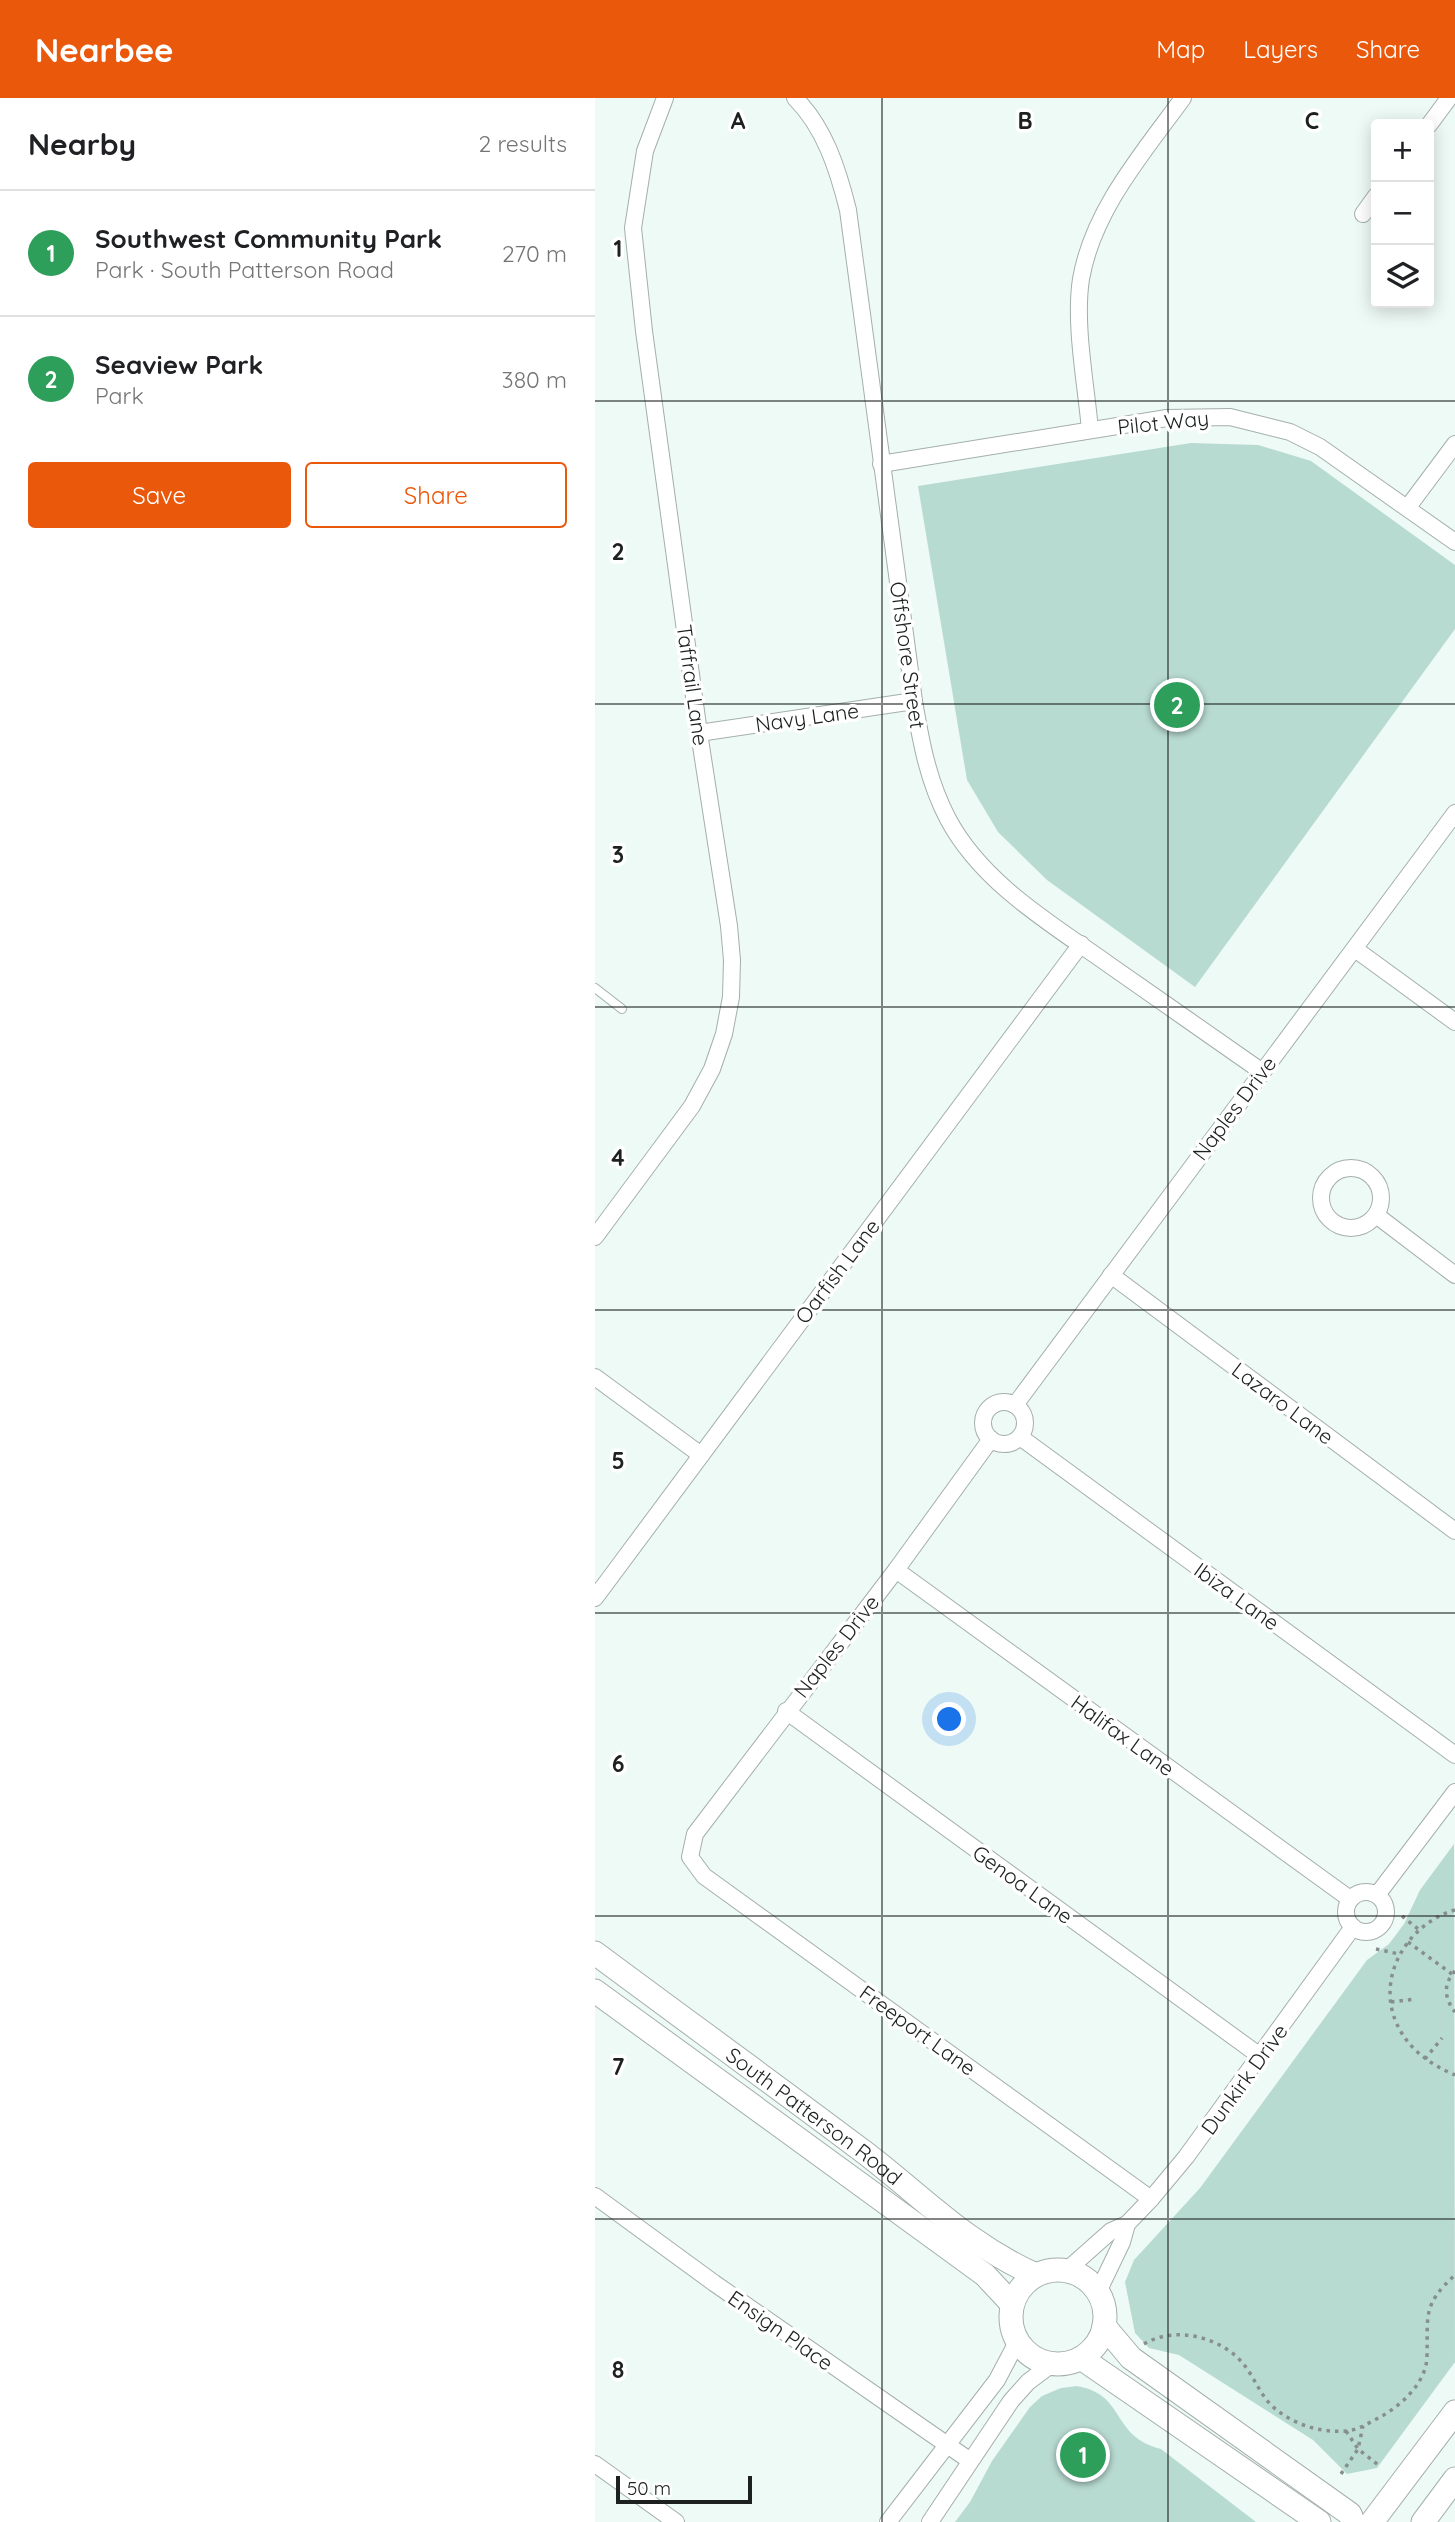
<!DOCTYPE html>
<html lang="en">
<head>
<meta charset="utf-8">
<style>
	body { margin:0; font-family:Quicksand,sans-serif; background:#f6f6f6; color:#202124 }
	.controls { position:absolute; right:21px; top:21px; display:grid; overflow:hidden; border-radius:7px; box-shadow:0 4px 18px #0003 }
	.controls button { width:63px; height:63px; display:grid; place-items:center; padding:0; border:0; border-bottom:2px solid #e0e0e0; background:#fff; color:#202124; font:35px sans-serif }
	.scale { position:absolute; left:21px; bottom:18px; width:136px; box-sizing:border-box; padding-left:7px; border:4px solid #1c201f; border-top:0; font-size:19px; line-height:24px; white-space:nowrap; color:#1c201f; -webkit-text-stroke:5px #fff; paint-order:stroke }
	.you { position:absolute; left:355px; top:1622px; width:24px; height:24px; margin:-18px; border:5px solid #fff; border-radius:50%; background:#1a73e8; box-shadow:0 0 0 10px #1a73e833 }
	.badge { display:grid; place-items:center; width:46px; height:46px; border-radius:50%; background:#ea580c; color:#fff; font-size:23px; font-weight:700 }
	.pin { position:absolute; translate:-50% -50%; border:4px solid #fff; box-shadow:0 2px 7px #0006 }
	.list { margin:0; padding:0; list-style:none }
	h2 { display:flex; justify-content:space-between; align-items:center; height:91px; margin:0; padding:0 28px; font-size:30px }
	h2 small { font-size:23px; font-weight:400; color:#757577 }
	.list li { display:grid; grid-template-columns:46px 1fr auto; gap:21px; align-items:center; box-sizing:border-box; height:126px; padding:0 28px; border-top:2px solid #e0e0e0 }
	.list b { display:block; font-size:26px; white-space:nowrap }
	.list p { margin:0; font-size:23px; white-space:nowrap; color:#757577 }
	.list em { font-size:23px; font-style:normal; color:#757577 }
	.actions { display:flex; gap:14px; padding:21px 28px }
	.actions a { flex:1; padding:16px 0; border:2px solid #ea580c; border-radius:7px; text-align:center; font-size:24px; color:#ea580c }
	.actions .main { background:#ea580c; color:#fff }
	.icon { flex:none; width:38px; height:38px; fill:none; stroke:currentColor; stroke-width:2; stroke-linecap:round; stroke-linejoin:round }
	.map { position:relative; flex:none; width:860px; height:2424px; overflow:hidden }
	header { display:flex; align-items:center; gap:42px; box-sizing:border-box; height:98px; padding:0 35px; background:#ea580c; color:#fff }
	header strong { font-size:33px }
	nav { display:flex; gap:38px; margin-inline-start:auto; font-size:24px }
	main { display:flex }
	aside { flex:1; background:#fff }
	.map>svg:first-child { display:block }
	.green { fill:#b8dbd1 }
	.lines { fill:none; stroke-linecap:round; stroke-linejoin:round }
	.lane-casing { stroke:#a4afac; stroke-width:10 }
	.street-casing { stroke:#a4afac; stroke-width:18 }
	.secondary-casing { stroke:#a4afac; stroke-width:25 }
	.path { stroke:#878f8d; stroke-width:3.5; stroke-dasharray:3.5 5; stroke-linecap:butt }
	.lane { stroke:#fff; stroke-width:8 }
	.street { stroke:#fff; stroke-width:16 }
	.secondary { stroke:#fff; stroke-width:23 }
	.grid { fill:none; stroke:#1c201f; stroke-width:2; stroke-opacity:0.55 }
	.labels { text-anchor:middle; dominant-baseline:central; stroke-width:7; stroke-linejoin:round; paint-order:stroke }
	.street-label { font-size:21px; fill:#1c201f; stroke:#fff }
	.grid-label { font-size:23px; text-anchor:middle; font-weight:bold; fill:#1c201f; stroke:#fff; stroke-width:7; stroke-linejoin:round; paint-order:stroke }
</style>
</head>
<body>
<header>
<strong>Nearbee</strong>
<nav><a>Map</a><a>Layers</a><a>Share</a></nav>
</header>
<main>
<aside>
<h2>Nearby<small>2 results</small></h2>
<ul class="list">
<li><span class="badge" style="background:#2e9e5b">1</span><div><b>Southwest Community Park</b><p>Park · South Patterson Road</p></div><em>270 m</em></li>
<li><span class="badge" style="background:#2e9e5b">2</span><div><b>Seaview Park</b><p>Park</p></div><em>380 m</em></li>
</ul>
<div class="actions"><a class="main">Save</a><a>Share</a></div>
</aside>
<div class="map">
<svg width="860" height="2424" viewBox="0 0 860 2424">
	<rect width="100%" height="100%" fill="#eefaf6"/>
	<g class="green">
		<path d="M 596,345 L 663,347 L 716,363 L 860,467 L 860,531 L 600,889 L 452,782 L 403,734 L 372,682 L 323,388 Z"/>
		<path d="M 859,1746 L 860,2264 L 782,2370 L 752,2376 L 718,2342 L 584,2257 L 554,2250 L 540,2235 L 530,2184 L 539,2162 L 605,2090 L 772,1862 L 794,1846 L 809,1826 L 825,1792 Z"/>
		<path d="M 482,2288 C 532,2297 515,2338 566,2351 L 661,2424 L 360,2424 L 375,2404 L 397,2363 L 435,2309 L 447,2298 L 466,2290 Z"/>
	</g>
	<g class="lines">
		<defs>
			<path id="lane" d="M 0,890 L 27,911"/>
			<g id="street">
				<path d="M 200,0 C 230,30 243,72 253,112 L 319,603 C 326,644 333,683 353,721 C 387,785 455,825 513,866 C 564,902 615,937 666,973"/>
				<path d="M 834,27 L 854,0"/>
				<path d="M 768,116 L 781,98"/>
				<path d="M 495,332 C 491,286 479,226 486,181 C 498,112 548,55 588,0"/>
				<path d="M 286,366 L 572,320 L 635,319 L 695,334 L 725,349 L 860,444"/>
				<path d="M 813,409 L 860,346"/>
				<path d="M 104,635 L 319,603"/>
				<path d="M 760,851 L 860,924"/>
				<circle cx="756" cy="1100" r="30"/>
				<path d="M 781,1117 L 860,1177"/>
				<path d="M 0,1139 L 97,1008 L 117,971 L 129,936 L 136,899 L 137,862 L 134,828 L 104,635 L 49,233 L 38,130 L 50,53 L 70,0"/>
				<path d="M 516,1177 L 860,1433"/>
				<path d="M 0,1279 L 106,1357"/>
				<circle cx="409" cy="1325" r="21"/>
				<path d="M 420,1307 L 860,715"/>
				<path d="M 425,1339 L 860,1657"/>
				<path d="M 396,1341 L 301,1472 L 100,1736 L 95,1759 L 109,1778 L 556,2101"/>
				<path d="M 301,1472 L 755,1801"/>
				<path d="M 0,1500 L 486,846"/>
				<path d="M 191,1613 L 665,1958"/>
				<circle cx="771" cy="1814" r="20"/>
				<path d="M 782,1797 L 860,1694"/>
				<path d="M 0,2098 L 119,2185 L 374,2362"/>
				<path d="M 472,2172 L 516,2133 L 532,2126 L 556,2101 L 591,2059 L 758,1829"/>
				<path d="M 503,2194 L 527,2144 L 532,2126"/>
				<path d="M 0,2366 L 81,2424"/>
				<path d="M 293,2424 L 402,2282 L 422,2244"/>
				<path d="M 335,2424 L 416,2303 L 433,2284 L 457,2266"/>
			</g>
			<g id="secondary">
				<path id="s1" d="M 0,1855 C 90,1922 180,1987 269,2054 C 328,2099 371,2146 441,2177"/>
				<path d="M 0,1893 L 390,2177 L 417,2206"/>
				<circle cx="463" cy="2219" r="47"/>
				<path d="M 509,2228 L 536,2260 L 755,2416 L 758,2424"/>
				<path d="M 486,2260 L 724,2424"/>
				<path d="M 777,2424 L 860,2314"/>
				<path d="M 828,2424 L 860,2381"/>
			</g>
		</defs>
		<use href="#lane" class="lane-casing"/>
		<use href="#street" class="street-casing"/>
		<use href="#secondary" class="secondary-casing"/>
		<g class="path">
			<path d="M 860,1812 C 814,1825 781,1877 801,1924 C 812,1950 834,1966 860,1977"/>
			<path d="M 807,1818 L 823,1831"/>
			<path d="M 813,1844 L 857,1876"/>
			<path d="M 781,1851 L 804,1856"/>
			<path d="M 860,1873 C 848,1886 849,1900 860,1914"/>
			<path d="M 796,1904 L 821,1901"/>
			<path d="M 830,1961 L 847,1940"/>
			<path d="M 549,2246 C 580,2227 628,2239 650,2268 C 660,2281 665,2296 677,2308 C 697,2326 724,2335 751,2333 C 763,2332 774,2325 785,2319 C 806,2308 832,2284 832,2258 C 833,2218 827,2207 860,2177"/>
			<path d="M 751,2333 L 763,2351 L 786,2369"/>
			<path d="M 746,2376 L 763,2351 L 768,2328"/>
		</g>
		<use href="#lane" class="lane"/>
		<use href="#street" class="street"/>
		<use href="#secondary" class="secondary"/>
	</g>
	<path class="grid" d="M 287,0 L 287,2424M 573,0 L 573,2424M 0,303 L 860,303M 0,606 L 860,606M 0,909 L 860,909M 0,1212 L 860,1212M 0,1515 L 860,1515M 0,1818 L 860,1818M 0,2121 L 860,2121"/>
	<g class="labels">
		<g class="street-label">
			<text transform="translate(568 324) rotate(-6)">Pilot Way</text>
			<text transform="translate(313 557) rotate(82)">Offshore Street</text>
			<text transform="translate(98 587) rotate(82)">Taffrail Lane</text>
			<text transform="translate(212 619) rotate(-8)">Navy Lane</text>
			<text transform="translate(639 1010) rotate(-53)">Naples Drive</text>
			<text transform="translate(242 1173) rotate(-53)">Oarfish Lane</text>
			<text transform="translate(688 1305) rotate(37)">Lazaro Lane</text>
			<text transform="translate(642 1498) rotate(36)">Ibiza Lane</text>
			<text transform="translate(241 1548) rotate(-52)">Naples Drive</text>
			<text transform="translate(528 1637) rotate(36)">Halifax Lane</text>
			<text transform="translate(428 1786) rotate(36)">Genoa Lane</text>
			<text transform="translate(323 1932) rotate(36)">Freeport Lane</text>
			<text transform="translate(649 1981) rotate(-54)">Dunkirk Drive</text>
			<text stroke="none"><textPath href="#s1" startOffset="273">South Patterson Road</textPath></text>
			<text transform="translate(186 2232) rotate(35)">Ensign Place</text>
		</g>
	</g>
	<g class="grid-label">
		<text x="143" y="31">A</text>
		<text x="430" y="31">B</text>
		<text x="717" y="31">C</text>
		<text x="23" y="159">1</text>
		<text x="23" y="462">2</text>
		<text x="23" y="765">3</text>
		<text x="23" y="1068">4</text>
		<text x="23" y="1371">5</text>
		<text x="23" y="1674">6</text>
		<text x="23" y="1977">7</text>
		<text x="23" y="2280">8</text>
	</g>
</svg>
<div class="controls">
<button>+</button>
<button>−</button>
<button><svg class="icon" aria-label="layers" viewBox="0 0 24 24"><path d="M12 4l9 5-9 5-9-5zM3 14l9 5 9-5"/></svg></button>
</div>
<div class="scale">50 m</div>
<div class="you"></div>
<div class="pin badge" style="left:488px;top:2357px;background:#2e9e5b">1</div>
<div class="pin badge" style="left:582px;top:607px;background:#2e9e5b">2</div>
</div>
</main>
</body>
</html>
